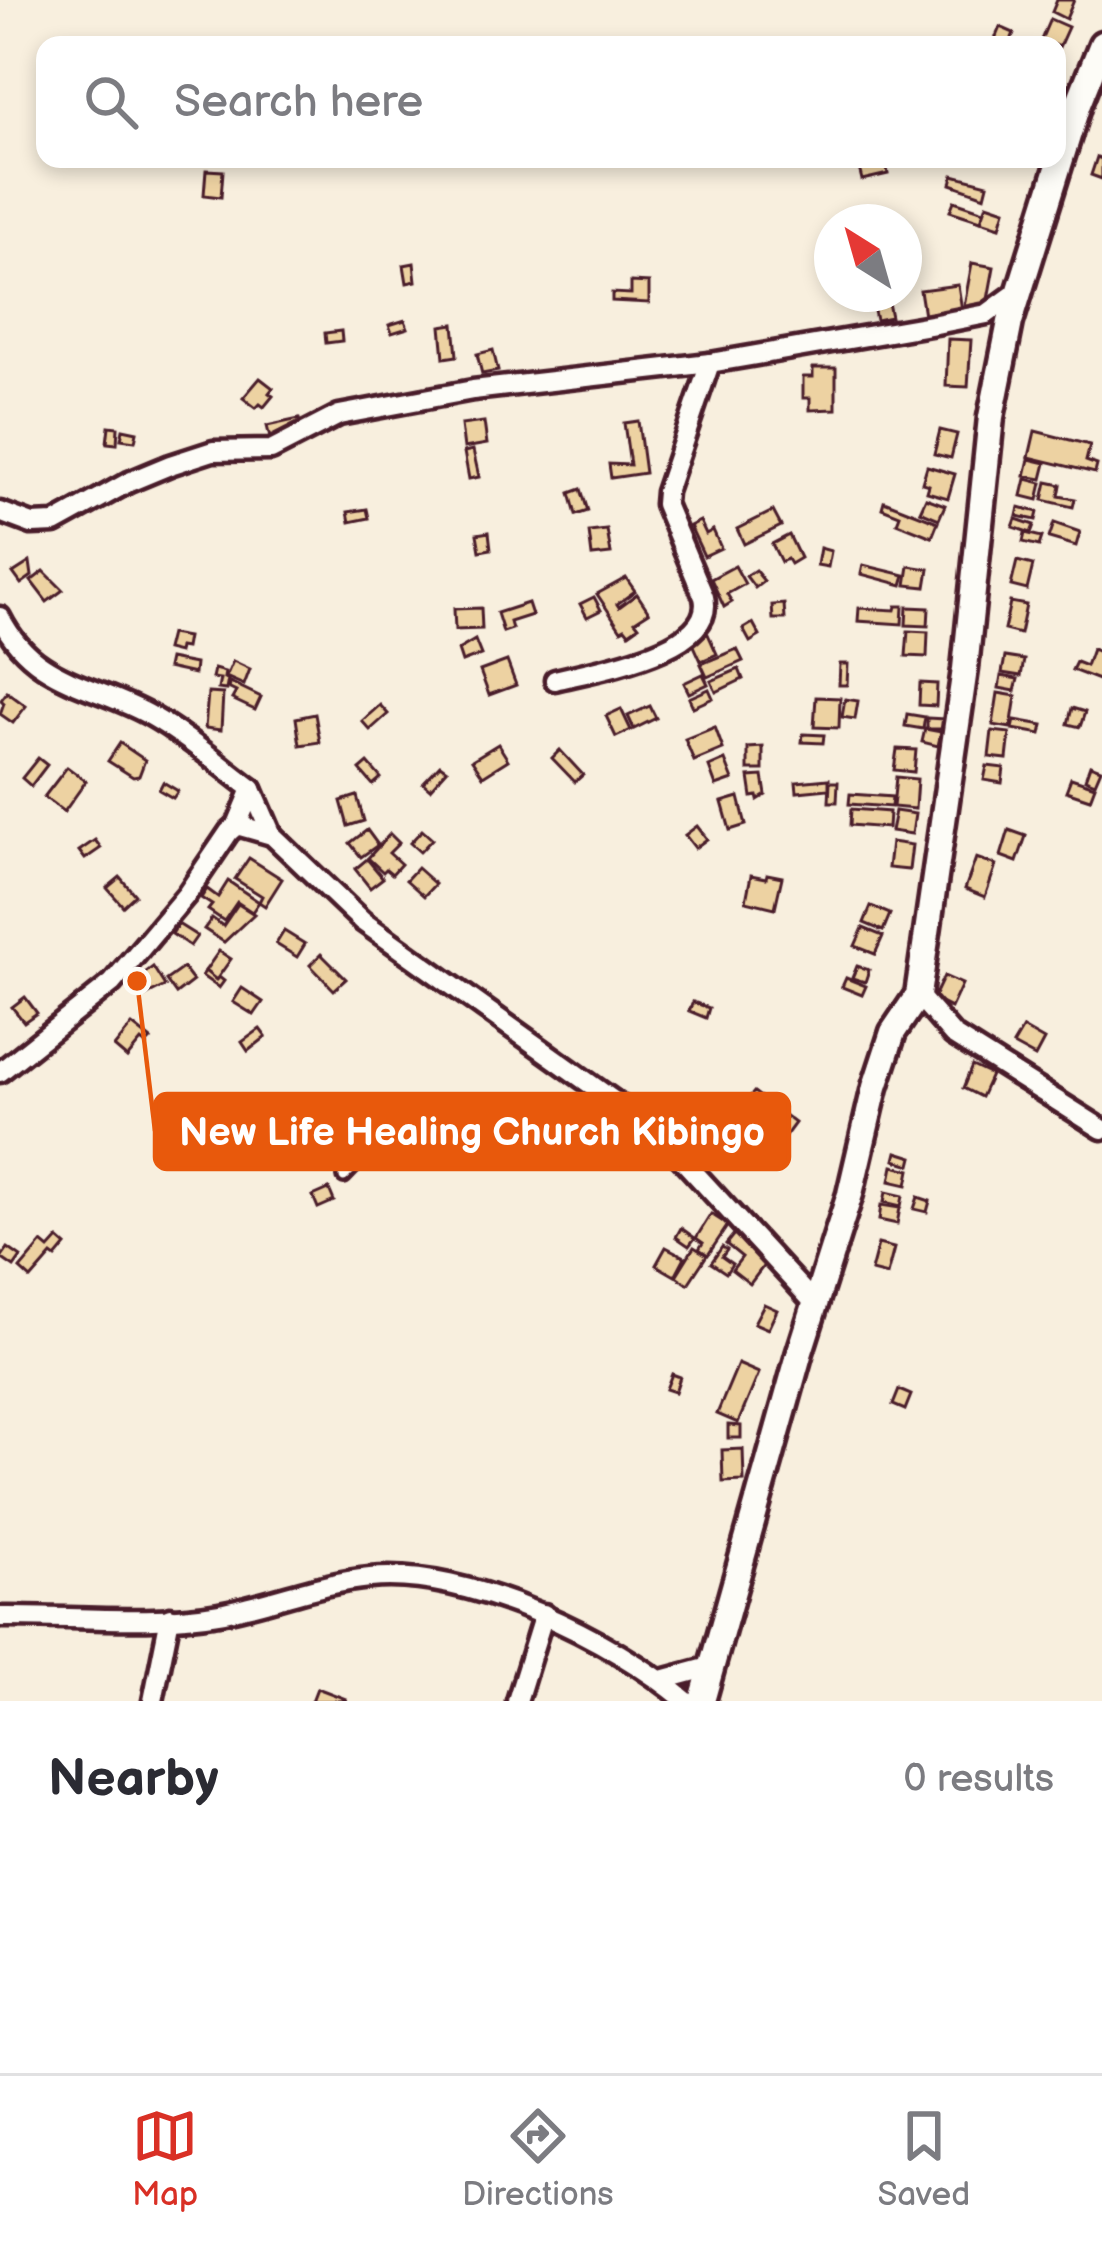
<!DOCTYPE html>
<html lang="en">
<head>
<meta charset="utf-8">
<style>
	body { margin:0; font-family:"Balsamiq Sans",sans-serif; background:#f2f2f3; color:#2b2b33 }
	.compass { position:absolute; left:814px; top:204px; width:108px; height:108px; border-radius:50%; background:#fff; box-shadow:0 6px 18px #0003; rotate:323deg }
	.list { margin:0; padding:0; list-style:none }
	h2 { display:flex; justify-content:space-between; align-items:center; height:156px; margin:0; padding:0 48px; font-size:51px }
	h2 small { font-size:39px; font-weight:400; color:#7c7c81 }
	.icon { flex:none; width:66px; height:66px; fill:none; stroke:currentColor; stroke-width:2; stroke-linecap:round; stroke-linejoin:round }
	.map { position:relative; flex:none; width:1102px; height:1701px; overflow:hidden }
	.search { position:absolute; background:#fff; box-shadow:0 6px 18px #0003; left:36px; right:36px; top:36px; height:132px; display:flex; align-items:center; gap:30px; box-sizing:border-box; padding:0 42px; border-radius:24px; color:#7c7c81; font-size:45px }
	.sheet { height:372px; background:#fff }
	nav { display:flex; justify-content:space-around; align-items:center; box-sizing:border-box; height:168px; border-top:3px solid #e1e1e2; background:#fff; font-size:33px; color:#7c7c81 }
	nav a { display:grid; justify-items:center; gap:6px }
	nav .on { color:#d93025 }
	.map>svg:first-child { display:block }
	.building { fill:#edd2a2; stroke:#4a1f2b; stroke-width:3 }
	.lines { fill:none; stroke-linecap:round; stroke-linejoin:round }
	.service-casing { stroke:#4a1f2b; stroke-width:18 }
	.minor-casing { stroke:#4a1f2b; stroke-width:27 }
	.secondary-casing { stroke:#4a1f2b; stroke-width:33 }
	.service { stroke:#fdfcf7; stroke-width:9 }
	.minor { stroke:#fdfcf7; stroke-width:18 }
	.secondary { stroke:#fdfcf7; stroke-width:24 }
	.leader { fill:none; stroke:#e8590c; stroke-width:4.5 }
	.callout-dot { fill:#e8590c; stroke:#fdfcf7; stroke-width:4.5 }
	.callout { fill:#e8590c; stroke:#e8590c; stroke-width:4.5 }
	.callout-label { font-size:39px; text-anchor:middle; font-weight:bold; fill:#fff }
</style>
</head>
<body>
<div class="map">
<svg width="1102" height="1701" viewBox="0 0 1102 1701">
	<rect width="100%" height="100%" fill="#f8efde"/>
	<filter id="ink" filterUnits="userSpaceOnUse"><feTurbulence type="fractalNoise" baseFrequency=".00833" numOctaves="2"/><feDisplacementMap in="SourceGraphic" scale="24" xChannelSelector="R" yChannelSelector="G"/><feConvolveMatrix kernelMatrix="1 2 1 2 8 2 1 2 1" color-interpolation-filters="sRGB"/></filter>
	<g filter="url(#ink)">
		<g class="building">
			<path d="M 1057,0 L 1074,0 L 1066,19 L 1052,12 Z"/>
			<path d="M 1050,19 L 1068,27 L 1059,47 L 1041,40 Z"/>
			<path d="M 1000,27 L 1014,33 L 1009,45 L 993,44 Z"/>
			<path d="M 1097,157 L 1102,159 L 1102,179 L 1091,175 Z"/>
			<path d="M 885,159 L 888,174 L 862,180 L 858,164 Z"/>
			<path d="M 206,170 L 223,171 L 221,197 L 204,195 Z"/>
			<path d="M 953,175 L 988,184 L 985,196 L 951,184 Z"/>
			<path d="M 954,201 L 984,211 L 981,221 L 950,211 Z"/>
			<path d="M 987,204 L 1005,210 L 1000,227 L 981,221 Z"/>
			<path d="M 414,263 L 416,281 L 407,283 L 404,265 Z"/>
			<path d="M 972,263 L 994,267 L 986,310 L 964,306 Z"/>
			<path d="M 631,282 L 649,283 L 649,303 L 612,301 L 612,293 L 631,294 Z"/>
			<path d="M 958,285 L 962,310 L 924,315 L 920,290 Z"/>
			<path d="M 887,298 L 891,317 L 876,320 L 872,302 Z"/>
			<path d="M 405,320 L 408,328 L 392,333 L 389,325 Z"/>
			<path d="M 454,324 L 457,356 L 444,358 L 441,326 Z"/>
			<path d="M 341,331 L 342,341 L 326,343 L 325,333 Z"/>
			<path d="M 948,339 L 971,340 L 968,387 L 946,386 Z"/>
			<path d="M 493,350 L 498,371 L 482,374 L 477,354 Z"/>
			<path d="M 813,368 L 836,368 L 836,409 L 810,410 L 810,398 L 803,398 L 803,377 L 813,377 Z"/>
			<path d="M 260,378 L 273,388 L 269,393 L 273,396 L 264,407 L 260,404 L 256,408 L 243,398 Z"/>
			<path d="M 299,419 L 303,433 L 271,442 L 267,426 Z"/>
			<path d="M 638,421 L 645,473 L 611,478 L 609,464 L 630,465 L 624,423 Z"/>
			<path d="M 484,422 L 487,444 L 464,448 L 461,425 Z"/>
			<path d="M 109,426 L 118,427 L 117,444 L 107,443 Z"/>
			<path d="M 123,429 L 137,432 L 135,441 L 121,439 Z"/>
			<path d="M 940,430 L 957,434 L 951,458 L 934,454 Z"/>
			<path d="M 1035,431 L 1090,445 L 1086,461 L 1097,465 L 1095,473 L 1029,457 Z"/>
			<path d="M 473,450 L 479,477 L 469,479 L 464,452 Z"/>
			<path d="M 1029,459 L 1046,463 L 1042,479 L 1025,476 Z"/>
			<path d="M 927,466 L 955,474 L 948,498 L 927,492 L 929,485 L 922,483 Z"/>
			<path d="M 1026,479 L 1042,483 L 1038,500 L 1022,496 Z"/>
			<path d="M 1047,482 L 1061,485 L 1059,496 L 1075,499 L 1073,507 L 1043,500 Z"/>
			<path d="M 581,489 L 588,511 L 576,515 L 570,493 Z"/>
			<path d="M 926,498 L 945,505 L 939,519 L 920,511 Z"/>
			<path d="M 884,501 L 938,522 L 932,537 L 897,523 L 900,515 L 882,508 Z"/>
			<path d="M 1019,507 L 1038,512 L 1036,520 L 1017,516 Z"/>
			<path d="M 367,509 L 369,518 L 350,522 L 348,512 Z"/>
			<path d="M 773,511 L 781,526 L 744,544 L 737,529 Z"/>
			<path d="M 1016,519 L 1034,525 L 1031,533 L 1013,527 Z"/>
			<path d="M 700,521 L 706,534 L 713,530 L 721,548 L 704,556 L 690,526 Z"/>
			<path d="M 1054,523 L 1080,532 L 1076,546 L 1049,538 Z"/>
			<path d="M 607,530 L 611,554 L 592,556 L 589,532 Z"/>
			<path d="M 489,532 L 491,549 L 480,551 L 477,534 Z"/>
			<path d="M 1025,533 L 1042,537 L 1039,546 L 1023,542 Z"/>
			<path d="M 789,535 L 800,558 L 790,564 L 787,559 L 781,562 L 772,544 Z"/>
			<path d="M 820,548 L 831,551 L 828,567 L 817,565 Z"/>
			<path d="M 1017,561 L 1033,565 L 1027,590 L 1011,586 Z"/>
			<path d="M 30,562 L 32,576 L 21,584 L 13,573 Z"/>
			<path d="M 863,565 L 905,575 L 902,585 L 861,574 Z"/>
			<path d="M 735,566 L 745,584 L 727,594 L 732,602 L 724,607 L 711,579 Z"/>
			<path d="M 909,566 L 929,569 L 926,587 L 906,585 Z"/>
			<path d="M 755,570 L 764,581 L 755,588 L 746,576 Z"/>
			<path d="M 44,571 L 63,590 L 47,602 L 31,581 Z"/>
			<path d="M 626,578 L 635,591 L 617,604 L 619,607 L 637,594 L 649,612 L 635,621 L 639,626 L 629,633 L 625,628 L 621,630 L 597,594 Z"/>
			<path d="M 594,597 L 601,610 L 587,617 L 580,604 Z"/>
			<path d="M 1010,602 L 1026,605 L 1020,634 L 1004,630 Z"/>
			<path d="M 528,603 L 532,615 L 510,622 L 512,629 L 503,632 L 497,613 Z"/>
			<path d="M 784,604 L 785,619 L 773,619 L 772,605 Z"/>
			<path d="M 896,606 L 903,606 L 902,624 L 858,621 L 859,608 L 895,610 Z"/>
			<path d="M 907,607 L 929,608 L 928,626 L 906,625 Z"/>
			<path d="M 481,608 L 482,629 L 455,630 L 454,609 Z"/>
			<path d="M 753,623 L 760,636 L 750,642 L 743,629 Z"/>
			<path d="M 908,631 L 928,632 L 927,657 L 906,656 Z"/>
			<path d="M 170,634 L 187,637 L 185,648 L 179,647 L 178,653 L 166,650 Z"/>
			<path d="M 708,634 L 717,654 L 701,661 L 692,641 Z"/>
			<path d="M 475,640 L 481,655 L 462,662 L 458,650 Z"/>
			<path d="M 737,649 L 743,661 L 707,677 L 701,664 Z"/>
			<path d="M 1092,649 L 1102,653 L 1101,681 L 1072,670 L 1076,662 L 1086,666 Z"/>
			<path d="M 1005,657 L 1024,660 L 1021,676 L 1002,673 Z"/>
			<path d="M 169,659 L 195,664 L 194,674 L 167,668 Z"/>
			<path d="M 233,661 L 250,669 L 244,685 L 226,677 Z"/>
			<path d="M 507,661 L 516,685 L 489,695 L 480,671 Z"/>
			<path d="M 840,664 L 848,664 L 847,685 L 839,685 Z"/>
			<path d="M 214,669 L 225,672 L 224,678 L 228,679 L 226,690 L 218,689 L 220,679 L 212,678 Z"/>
			<path d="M 739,669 L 743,679 L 716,692 L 711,681 Z"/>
			<path d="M 703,674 L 708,684 L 689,693 L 684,683 Z"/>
			<path d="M 1001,676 L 1018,679 L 1015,691 L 999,688 Z"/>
			<path d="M 230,682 L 261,697 L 255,710 L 232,699 L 236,692 L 228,688 Z"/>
			<path d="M 920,683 L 937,684 L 936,706 L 919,705 Z"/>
			<path d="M 709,689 L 713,698 L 693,707 L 689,698 Z"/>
			<path d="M 7,692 L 26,706 L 13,723 L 0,714 L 4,703 L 1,700 Z"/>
			<path d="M 208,693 L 223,694 L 221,730 L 205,728 Z"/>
			<path d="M 998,693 L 1016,696 L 1011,728 L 993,725 Z"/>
			<path d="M 816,697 L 840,698 L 839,728 L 814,727 Z"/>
			<path d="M 845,699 L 858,701 L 855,719 L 842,717 Z"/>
			<path d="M 380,705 L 388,714 L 370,730 L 362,721 Z"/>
			<path d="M 650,706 L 656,718 L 634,729 L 628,716 Z"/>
			<path d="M 1072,708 L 1085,712 L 1080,727 L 1068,724 Z"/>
			<path d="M 621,709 L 631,730 L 616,737 L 606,716 Z"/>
			<path d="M 315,714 L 320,742 L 300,745 L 296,718 Z"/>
			<path d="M 907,714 L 925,717 L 923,729 L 905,726 Z"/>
			<path d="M 927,718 L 944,719 L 944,729 L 927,729 Z"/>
			<path d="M 1015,720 L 1043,725 L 1041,734 L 1013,729 Z"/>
			<path d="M 715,727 L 723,749 L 694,761 L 685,739 Z"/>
			<path d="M 925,729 L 941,732 L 938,746 L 922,742 Z"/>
			<path d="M 992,731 L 1010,733 L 1007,759 L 989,757 Z"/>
			<path d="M 803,734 L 824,735 L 823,743 L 802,742 Z"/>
			<path d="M 120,743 L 145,760 L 139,776 L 133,777 L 108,761 Z"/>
			<path d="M 498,744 L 508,760 L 483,776 L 472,760 Z"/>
			<path d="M 763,747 L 763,770 L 748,770 L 748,748 Z"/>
			<path d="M 897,749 L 916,750 L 914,772 L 894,770 Z"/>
			<path d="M 560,750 L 583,775 L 575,782 L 552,758 Z"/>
			<path d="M 38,758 L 47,765 L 31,786 L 22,778 Z"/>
			<path d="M 725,760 L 733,780 L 716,786 L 709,767 Z"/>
			<path d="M 368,763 L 381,778 L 373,785 L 360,770 Z"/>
			<path d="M 440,765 L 447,770 L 430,789 L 423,783 Z"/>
			<path d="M 1090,765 L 1101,769 L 1095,783 L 1085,779 Z"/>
			<path d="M 987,766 L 1004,768 L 1002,783 L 984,780 Z"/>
			<path d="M 67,767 L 86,781 L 64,812 L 44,797 Z"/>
			<path d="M 763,776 L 766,795 L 758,800 L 757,796 L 752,797 L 749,777 Z"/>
			<path d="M 896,777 L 917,779 L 915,809 L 893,807 Z"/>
			<path d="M 1071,778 L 1095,786 L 1090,799 L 1066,791 Z"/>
			<path d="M 829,779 L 829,789 L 797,792 L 796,782 Z"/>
			<path d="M 163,782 L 178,791 L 173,798 L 159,790 Z"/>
			<path d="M 830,782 L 838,782 L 837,802 L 829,802 Z"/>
			<path d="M 850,794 L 892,797 L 891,807 L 849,804 Z"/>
			<path d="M 357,796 L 364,821 L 348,826 L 341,801 Z"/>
			<path d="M 739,797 L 746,825 L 730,830 L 722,802 Z"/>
			<path d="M 851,809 L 889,812 L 888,828 L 850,825 Z"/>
			<path d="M 895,811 L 915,814 L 912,834 L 891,831 Z"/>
			<path d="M 697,826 L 707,839 L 695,848 L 685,835 Z"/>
			<path d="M 367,830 L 378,845 L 361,857 L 350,843 Z"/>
			<path d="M 422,830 L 432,839 L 420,852 L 410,843 Z"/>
			<path d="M 1009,830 L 1026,836 L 1017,862 L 1001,856 Z"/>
			<path d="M 390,834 L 399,843 L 389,853 L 401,864 L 392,874 L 386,869 L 383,872 L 368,858 Z"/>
			<path d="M 95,840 L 101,848 L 85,859 L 79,851 Z"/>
			<path d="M 891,842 L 912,845 L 909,870 L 888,868 Z"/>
			<path d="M 249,858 L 282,879 L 265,906 L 259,902 L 262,896 L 235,879 Z"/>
			<path d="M 976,858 L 996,865 L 985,897 L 965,889 Z"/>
			<path d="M 367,859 L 383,878 L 370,888 L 355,869 Z"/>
			<path d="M 417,868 L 435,884 L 424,896 L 406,880 Z"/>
			<path d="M 767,874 L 782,877 L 775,908 L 746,901 L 751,875 L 766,878 Z"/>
			<path d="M 120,877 L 135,895 L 123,906 L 107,888 Z"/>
			<path d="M 228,881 L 259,902 L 252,912 L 237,902 L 224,921 L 208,910 L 212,905 L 201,898 L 207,889 L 218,897 Z"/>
			<path d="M 238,904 L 254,914 L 224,942 L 204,929 L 212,918 L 223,926 Z"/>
			<path d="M 871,906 L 890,914 L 883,931 L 864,923 Z"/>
			<path d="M 178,924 L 197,936 L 190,946 L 172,934 Z"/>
			<path d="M 863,928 L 883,936 L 875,954 L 855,946 Z"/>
			<path d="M 284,931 L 305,944 L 297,957 L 276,944 Z"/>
			<path d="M 219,951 L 231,959 L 216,980 L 205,971 Z"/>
			<path d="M 321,954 L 346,979 L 334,990 L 310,965 Z"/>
			<path d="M 857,966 L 869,970 L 865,982 L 852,978 Z"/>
			<path d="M 153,967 L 165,986 L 145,996 L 134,981 Z"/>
			<path d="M 183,968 L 193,981 L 176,994 L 166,980 Z"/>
			<path d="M 205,971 L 216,980 L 219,977 L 224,981 L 219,988 L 202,976 Z"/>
			<path d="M 944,976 L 962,984 L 951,1008 L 933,999 Z"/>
			<path d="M 846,978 L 866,986 L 862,995 L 842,987 Z"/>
			<path d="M 242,988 L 263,1002 L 254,1015 L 233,1002 Z"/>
			<path d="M 25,997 L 37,1013 L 24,1022 L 12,1007 Z"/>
			<path d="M 693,1002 L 709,1008 L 706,1018 L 689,1011 Z"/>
			<path d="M 132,1025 L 151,1040 L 146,1045 L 141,1041 L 127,1058 L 114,1047 Z"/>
			<path d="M 1023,1028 L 1044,1040 L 1035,1057 L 1013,1045 Z"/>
			<path d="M 260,1029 L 266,1037 L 248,1051 L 242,1042 Z"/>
			<path d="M 972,1066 L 991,1075 L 981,1097 L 963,1088 Z"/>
			<path d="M 754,1092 L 795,1123 L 784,1138 L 742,1106 Z"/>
			<path d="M 897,1152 L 913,1157 L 911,1165 L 895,1160 Z"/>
			<path d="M 893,1166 L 910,1170 L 907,1185 L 890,1181 Z"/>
			<path d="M 329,1189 L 334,1201 L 318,1208 L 313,1196 Z"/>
			<path d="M 886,1192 L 903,1196 L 901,1206 L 884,1202 Z"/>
			<path d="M 918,1197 L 930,1201 L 927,1212 L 914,1209 Z"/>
			<path d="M 881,1205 L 900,1208 L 897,1224 L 879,1220 Z"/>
			<path d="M 711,1214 L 728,1225 L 708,1255 L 699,1249 L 703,1243 L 696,1238 Z"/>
			<path d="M 681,1228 L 695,1238 L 689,1246 L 676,1237 Z"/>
			<path d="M 734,1234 L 768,1260 L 750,1284 L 732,1270 L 742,1257 L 726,1244 Z"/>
			<path d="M 58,1239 L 66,1246 L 56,1258 L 52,1255 L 31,1279 L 20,1269 L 42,1243 L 49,1249 Z"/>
			<path d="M 878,1244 L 894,1248 L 887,1275 L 871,1271 Z"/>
			<path d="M 666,1247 L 685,1257 L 675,1276 L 656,1265 Z"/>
			<path d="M 694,1247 L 707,1255 L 688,1284 L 676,1276 Z"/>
			<path d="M 722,1247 L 727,1250 L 722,1257 L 732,1264 L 726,1273 L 711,1263 Z"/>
			<path d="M 8,1248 L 21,1257 L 14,1267 L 1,1258 Z"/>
			<path d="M 764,1304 L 777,1310 L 768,1329 L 754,1323 Z"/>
			<path d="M 738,1364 L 759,1373 L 738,1423 L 717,1414 Z"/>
			<path d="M 672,1374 L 680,1377 L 675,1392 L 666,1389 Z"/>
			<path d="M 899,1390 L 911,1395 L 905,1410 L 893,1405 Z"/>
			<path d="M 728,1425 L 741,1426 L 741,1438 L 728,1438 Z"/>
			<path d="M 743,1449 L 744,1481 L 723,1482 L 722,1450 Z"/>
			<path d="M 317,1688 L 346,1699 L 346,1701 L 312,1701 Z"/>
		</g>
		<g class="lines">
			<defs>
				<path id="service" d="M 344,1177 L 365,1155 L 384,1142 L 649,1131"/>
				<g id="minor">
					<path d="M 0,512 L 32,524 L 55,523 L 129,482 L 170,465 L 213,451 L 271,450 L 339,415 L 473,390 L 710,363 L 936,324 L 987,314 L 1020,290"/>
					<path d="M 0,617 C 34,685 94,683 153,717 C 188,737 220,765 252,789 L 237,825"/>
					<path d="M 555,680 C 594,670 717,651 704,597 L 665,504 L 666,492 L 710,363"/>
					<path d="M 252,789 L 272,835"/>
					<path d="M 918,995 L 953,1035 L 1102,1129"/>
					<path d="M 0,1072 L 112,983 L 187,894 L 229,832 L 237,825 L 272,835 L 362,921 L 656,1131 L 817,1306"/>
					<path d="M 0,1617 C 68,1616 153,1625 219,1613 C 269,1604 318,1583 370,1578 C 467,1568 613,1639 686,1701"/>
					<path d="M 662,1680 L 710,1667"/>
					<path d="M 153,1701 L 170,1617"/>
					<path d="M 517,1701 L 544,1614"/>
				</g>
				<path id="secondary" d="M 702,1701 L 799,1355 L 850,1194 L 875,1087 L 893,1032 L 918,995 L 965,669 L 991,417 L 1010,322 L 1078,104 L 1102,44"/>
			</defs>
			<use href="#service" class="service-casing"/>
			<use href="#minor" class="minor-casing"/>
			<use href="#secondary" class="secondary-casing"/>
			<use href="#service" class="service"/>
			<use href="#minor" class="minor"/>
			<use href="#secondary" class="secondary"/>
		</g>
	</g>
	<path class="leader" d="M137 981L155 1131"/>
	<circle class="callout-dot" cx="137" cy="981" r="12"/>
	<rect class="callout" x="155" y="1094" width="634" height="75" rx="12"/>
	<g class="callout-label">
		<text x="472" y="1145">New Life Healing Church Kibingo</text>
	</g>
</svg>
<svg class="compass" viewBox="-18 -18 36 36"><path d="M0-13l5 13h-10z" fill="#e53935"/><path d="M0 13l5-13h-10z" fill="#7c7c81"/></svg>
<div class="search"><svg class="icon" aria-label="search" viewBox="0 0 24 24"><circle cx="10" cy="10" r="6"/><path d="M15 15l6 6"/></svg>Search here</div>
</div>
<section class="sheet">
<h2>Nearby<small>0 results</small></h2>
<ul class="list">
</ul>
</section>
<nav>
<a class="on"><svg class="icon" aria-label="map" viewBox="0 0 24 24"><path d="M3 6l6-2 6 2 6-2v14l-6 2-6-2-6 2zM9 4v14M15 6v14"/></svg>Map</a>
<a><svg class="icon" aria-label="directions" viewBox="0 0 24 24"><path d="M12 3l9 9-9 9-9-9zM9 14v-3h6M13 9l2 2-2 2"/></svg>Directions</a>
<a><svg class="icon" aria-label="saved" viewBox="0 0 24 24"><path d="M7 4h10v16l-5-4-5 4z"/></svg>Saved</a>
</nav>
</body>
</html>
